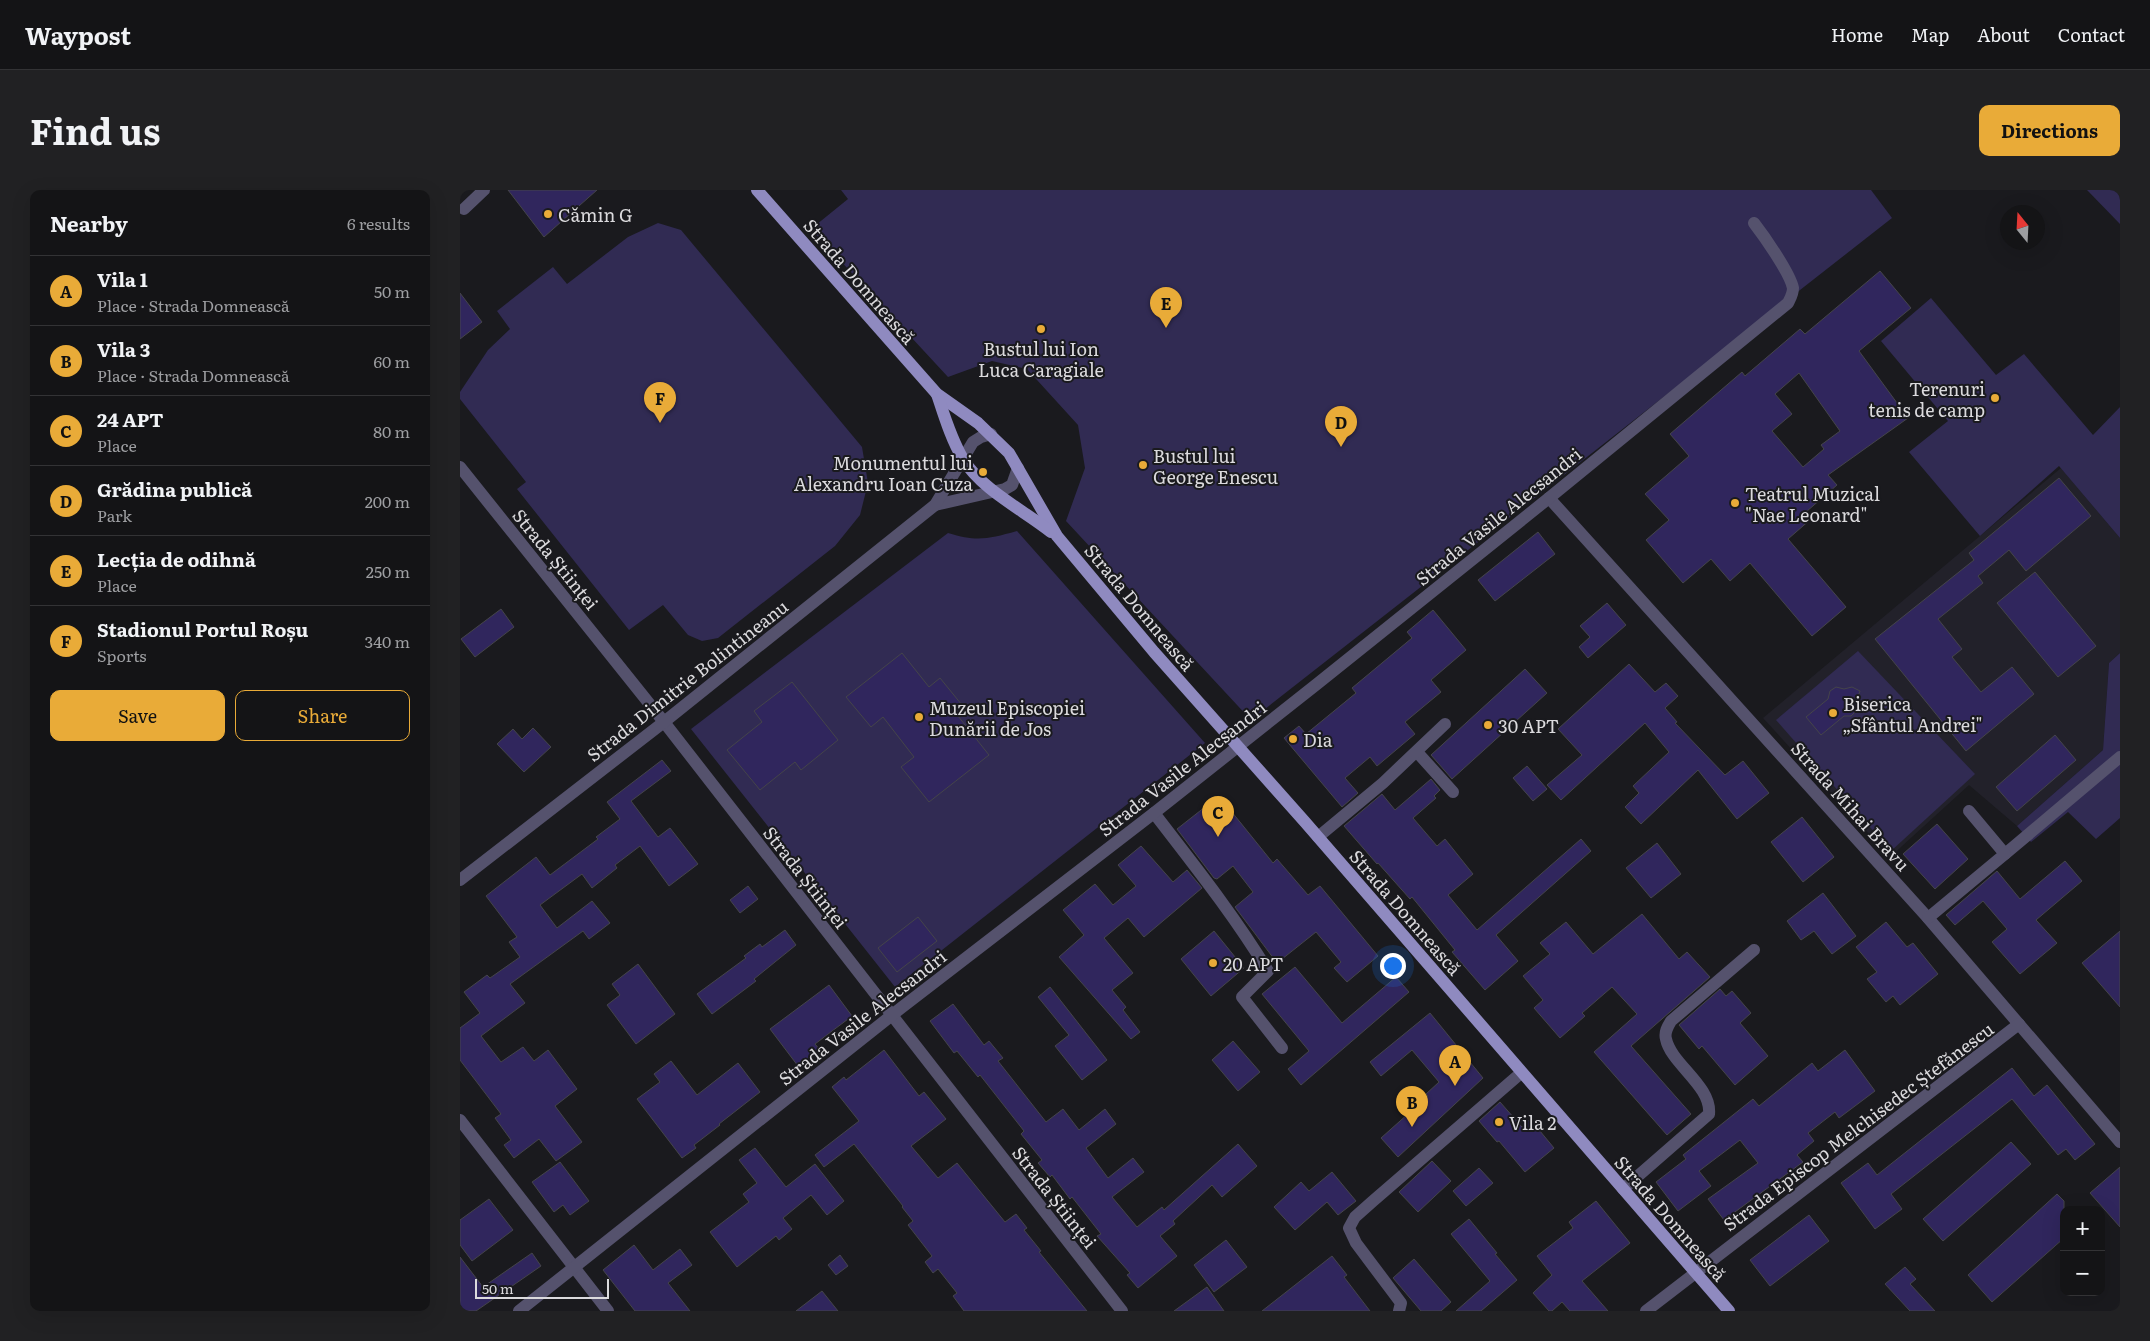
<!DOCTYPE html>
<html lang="en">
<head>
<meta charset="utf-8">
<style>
	body { margin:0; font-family:Literata,serif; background:#212123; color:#f1f3f6 }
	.controls { position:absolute; right:15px; bottom:15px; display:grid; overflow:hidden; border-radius:10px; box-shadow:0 5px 20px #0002 }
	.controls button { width:45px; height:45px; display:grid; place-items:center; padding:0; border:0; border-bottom:1px solid #333335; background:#141416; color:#f1f3f6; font:25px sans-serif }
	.compass { position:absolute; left:1540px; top:15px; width:45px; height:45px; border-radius:50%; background:#141416; box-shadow:0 5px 20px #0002; rotate:342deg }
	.scale { position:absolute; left:15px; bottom:12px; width:134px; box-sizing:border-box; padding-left:5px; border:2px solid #dbdadd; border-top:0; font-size:14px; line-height:18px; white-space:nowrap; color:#dbdadd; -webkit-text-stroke:4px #1a1a1e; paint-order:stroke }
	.you { position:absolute; left:932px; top:775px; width:18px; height:18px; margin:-12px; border:4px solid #fff; border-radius:50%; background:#1a73e8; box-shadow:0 0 0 8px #1a73e833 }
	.badge { display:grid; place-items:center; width:32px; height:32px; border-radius:50%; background:#e9ab38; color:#111; font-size:16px; font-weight:700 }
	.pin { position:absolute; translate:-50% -41px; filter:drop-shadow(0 1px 2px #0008) }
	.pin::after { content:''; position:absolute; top:26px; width:18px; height:15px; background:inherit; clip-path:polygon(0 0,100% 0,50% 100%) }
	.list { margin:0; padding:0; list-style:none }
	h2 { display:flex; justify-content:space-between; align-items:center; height:65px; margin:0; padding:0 20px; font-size:21px }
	h2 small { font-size:16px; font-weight:400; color:#9d9ea1 }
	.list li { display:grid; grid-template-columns:32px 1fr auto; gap:15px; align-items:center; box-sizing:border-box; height:70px; padding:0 20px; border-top:1px solid #333335 }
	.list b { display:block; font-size:19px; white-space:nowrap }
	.list p { margin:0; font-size:16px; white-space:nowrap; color:#9d9ea1 }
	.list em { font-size:16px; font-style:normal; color:#9d9ea1 }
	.actions { display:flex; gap:10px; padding:15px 20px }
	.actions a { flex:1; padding:11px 0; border:1px solid #e9ab38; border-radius:10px; text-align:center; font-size:18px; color:#e9ab38 }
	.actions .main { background:#e9ab38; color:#111 }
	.map { position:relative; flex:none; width:1660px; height:1121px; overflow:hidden; border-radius:10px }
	header { display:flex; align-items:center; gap:30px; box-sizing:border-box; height:70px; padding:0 25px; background:#141416; border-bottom:1px solid #333335 }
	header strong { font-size:24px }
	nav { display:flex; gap:28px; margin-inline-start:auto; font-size:18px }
	.intro { display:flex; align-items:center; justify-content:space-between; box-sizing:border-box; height:120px; padding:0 30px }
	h1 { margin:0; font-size:35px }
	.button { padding:12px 22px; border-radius:10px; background:#e9ab38; color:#111; font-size:18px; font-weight:700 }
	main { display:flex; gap:30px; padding:0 30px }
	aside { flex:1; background:#141416; border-radius:10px; box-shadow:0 5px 20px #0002 }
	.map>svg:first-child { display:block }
	.built { fill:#22212a }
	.green { fill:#312b53 }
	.building { fill:#30265d; stroke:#45454a; fill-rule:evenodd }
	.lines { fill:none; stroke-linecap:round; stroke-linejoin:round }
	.minor { stroke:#55526d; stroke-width:12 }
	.major { stroke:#8f8ac0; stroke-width:12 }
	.poi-dot { fill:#e9ab38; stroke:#1a1a1e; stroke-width:2 }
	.labels { text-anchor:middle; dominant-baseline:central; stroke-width:4; stroke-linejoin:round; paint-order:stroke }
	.poi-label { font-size:18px; fill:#dbdadd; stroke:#1a1a1e; text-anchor:start }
	.street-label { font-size:18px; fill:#dbdadd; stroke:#1a1a1e }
</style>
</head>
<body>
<header>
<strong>Waypost</strong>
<nav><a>Home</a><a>Map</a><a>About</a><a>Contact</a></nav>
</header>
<div class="intro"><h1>Find us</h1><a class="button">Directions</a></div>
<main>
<aside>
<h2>Nearby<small>6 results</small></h2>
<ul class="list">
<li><span class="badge">A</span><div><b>Vila 1</b><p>Place · Strada Domnească</p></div><em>50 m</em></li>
<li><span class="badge">B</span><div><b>Vila 3</b><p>Place · Strada Domnească</p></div><em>60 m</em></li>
<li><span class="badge">C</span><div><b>24 APT</b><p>Place</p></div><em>80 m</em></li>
<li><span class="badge">D</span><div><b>Grădina publică</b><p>Park</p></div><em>200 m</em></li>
<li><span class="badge">E</span><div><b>Lecția de odihnă</b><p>Place</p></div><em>250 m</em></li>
<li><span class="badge">F</span><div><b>Stadionul Portul Roșu</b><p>Sports</p></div><em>340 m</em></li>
</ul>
<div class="actions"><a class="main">Save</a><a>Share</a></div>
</aside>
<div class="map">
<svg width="1660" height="1121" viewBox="0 0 1660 1121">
	<rect width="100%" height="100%" fill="#1a1a1e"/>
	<path class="built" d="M 1601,278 L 1660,348 L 1660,463 L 1649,473 L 1643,560 L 1557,636 L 1509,595 L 1430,667 L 1303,528 Z"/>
	<g class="green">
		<path d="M 381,0 L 1411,0 L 1432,28 L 791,530 L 606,331 L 625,278 L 618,235 L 567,179 L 532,171 L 488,187 L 351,39 L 388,9 Z"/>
		<path d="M 1627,0 L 1660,0 L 1660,34 Z"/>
		<path d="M 198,33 L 221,40 L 402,257 L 408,293 L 400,325 L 375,356 L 258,448 L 242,451 L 228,445 L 203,415 L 169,440 L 57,299 L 66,292 L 0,209 L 0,202 L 28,160 L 50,139 L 37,121 L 93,77 L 107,94 L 168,47 Z"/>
		<path d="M 1471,108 L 1536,185 L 1564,164 L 1633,245 L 1660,217 L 1660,348 L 1599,276 L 1520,346 L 1449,262 L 1488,231 L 1421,151 Z"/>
		<path d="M 557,341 L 745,553 L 435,797 L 231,539 L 488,343 C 517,352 528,349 557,341 Z"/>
		<path d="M 1398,461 L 1515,584 L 1431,661 L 1316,530 Z"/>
		<path d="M 1660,463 L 1660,628 L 1636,649 L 1608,622 L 1571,652 L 1557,636 L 1643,560 L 1649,473 Z"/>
	</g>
	<g class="building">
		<path d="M 48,0 L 137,0 L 84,47 Z"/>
		<path d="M 1420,81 L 1451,118 L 1399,161 L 1448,228 L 1368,285 L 1377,295 L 1346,322 L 1351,329 L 1328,349 L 1386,417 L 1352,446 L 1290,373 L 1270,391 L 1251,369 L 1223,393 L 1186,350 L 1209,330 L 1185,304 L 1229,266 L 1210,244 L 1282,182 L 1285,186 L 1340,139 L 1345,144 ZM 1339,183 L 1380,241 L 1361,255 L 1364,259 L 1343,277 L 1312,241 L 1332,224 L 1315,204 Z"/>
		<path d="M 0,103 L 22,132 L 0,149 Z"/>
		<path d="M 1599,288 L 1631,326 L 1566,381 L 1549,360 L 1518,386 L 1523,393 L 1478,429 L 1502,459 L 1492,467 L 1521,502 L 1552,477 L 1574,504 L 1506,561 L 1415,449 L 1514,370 L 1509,363 Z"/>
		<path d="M 1078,342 L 1095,364 L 1035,411 L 1018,390 Z"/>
		<path d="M 1575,382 L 1636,456 L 1598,487 L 1537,413 Z"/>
		<path d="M 1147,413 L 1166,435 L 1128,468 L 1119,457 L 1130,447 L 1120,436 Z"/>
		<path d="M 41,419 L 54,437 L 15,467 L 1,449 Z"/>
		<path d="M 973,420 L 1006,460 L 971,490 L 981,502 L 945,532 L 955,544 L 917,576 L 910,567 L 885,588 L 898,603 L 882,617 L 824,548 L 839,536 L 846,544 L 896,503 L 892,498 L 952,448 L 947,442 Z"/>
		<path d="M 442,463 L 469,497 L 480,488 L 502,515 L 494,521 L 529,565 L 469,612 L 441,577 L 454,567 L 423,527 L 411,537 L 386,507 Z"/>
		<path d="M 1169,474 L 1195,502 L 1206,493 L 1218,506 L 1205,518 L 1217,532 L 1215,533 L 1265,585 L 1283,571 L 1309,603 L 1277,629 L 1238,580 L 1181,634 L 1165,617 L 1179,603 L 1173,596 L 1209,562 L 1185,533 L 1101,610 L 1087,595 L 1122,565 L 1098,539 Z"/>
		<path d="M 1065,479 L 1087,503 L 992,589 L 971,565 Z"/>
		<path d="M 332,492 L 378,550 L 341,580 L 335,572 L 300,600 L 267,560 L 302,532 L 294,521 Z"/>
		<path d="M 1376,497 L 1384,499 L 1392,497 L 1400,501 L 1396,512 L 1397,520 L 1391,526 L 1384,526 L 1361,545 L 1346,527 L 1368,509 L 1370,501 Z"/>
		<path d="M 73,538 L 91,557 L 64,582 L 37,554 L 53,539 L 62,549 Z"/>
		<path d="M 1595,545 L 1616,570 L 1557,621 L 1536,597 Z"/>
		<path d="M 202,570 L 211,581 L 171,611 L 198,647 L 210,638 L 238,674 L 209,696 L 180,656 L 155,675 L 157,678 L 132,698 L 122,684 L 80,715 L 97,738 L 132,711 L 150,733 L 129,749 L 123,741 L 50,794 L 65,813 L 21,846 L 41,872 L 63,857 L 74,871 L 88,860 L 117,899 L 95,916 L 122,952 L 96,971 L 79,949 L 54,968 L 44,955 L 51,950 L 35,928 L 41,924 L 0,870 L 0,838 L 20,823 L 4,802 L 27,785 L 30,788 L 60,767 L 49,752 L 57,747 L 26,706 L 76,667 L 90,685 L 138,649 L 136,647 L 160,629 L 147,612 Z"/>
		<path d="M 1067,576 L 1087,599 L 1073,611 L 1053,588 Z"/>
		<path d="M 971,589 L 980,600 L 974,606 L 976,608 L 953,628 L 977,656 L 985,649 L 1013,684 L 988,705 L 1017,740 L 1121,649 L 1131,661 L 1036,745 L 1058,771 L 1025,800 L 992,762 L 995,760 L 952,707 L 950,709 L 918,673 L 917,674 L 884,636 L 922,604 L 935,620 Z"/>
		<path d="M 759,606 L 813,673 L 817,669 L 848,705 L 860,696 L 918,766 L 887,792 L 874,778 L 881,772 L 856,742 L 817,773 L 775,717 L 793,702 L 773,676 L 757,689 L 754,688 L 717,639 Z"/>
		<path d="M 1342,627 L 1374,667 L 1343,692 L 1311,652 Z"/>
		<path d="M 1477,634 L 1508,669 L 1475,699 L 1443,664 Z"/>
		<path d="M 1197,653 L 1221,684 L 1191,708 L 1166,678 Z"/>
		<path d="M 681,656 L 713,692 L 727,680 L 742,698 L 684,747 L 668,728 L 644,748 L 673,783 L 652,800 L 666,817 L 663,820 L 680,842 L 671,849 L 599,767 L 624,745 L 603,720 L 635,694 L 653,715 L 676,696 L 658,675 Z"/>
		<path d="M 1605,671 L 1622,691 L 1576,730 L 1597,753 L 1560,784 L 1532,752 L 1547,739 L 1523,711 L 1495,735 L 1486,725 L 1537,681 L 1560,709 Z"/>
		<path d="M 288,696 L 298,709 L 280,723 L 270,710 Z"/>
		<path d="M 1363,703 L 1396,746 L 1372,764 L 1354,741 L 1341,750 L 1327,731 Z"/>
		<path d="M 1182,724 L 1219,769 L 1227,762 L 1250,787 L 1171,856 L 1231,924 L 1207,945 L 1134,862 L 1177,824 L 1152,797 L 1122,823 L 1125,826 L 1100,848 L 1074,818 L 1083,810 L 1063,786 L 1090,764 L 1080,753 L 1106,732 L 1133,764 Z"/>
		<path d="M 458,727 L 477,751 L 437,782 L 418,758 Z"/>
		<path d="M 1426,732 L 1447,757 L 1453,753 L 1478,784 L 1440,815 L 1433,806 L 1426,812 L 1407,789 L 1417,782 L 1396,757 Z"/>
		<path d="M 325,740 L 336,755 L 294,789 L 296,791 L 252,824 L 237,804 L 286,768 L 284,766 L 300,754 L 302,757 Z"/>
		<path d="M 754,741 L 784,778 L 751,806 L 721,769 Z"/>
		<path d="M 1660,741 L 1660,817 L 1622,773 Z"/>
		<path d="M 178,774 L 215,824 L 176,854 L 147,815 L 160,805 L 152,794 Z"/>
		<path d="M 835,777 L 882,833 L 936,787 L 949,802 L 841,895 L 828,879 L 849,861 L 802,804 Z"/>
		<path d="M 369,795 L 392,826 L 355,854 L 360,860 L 338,876 L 310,839 Z"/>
		<path d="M 590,797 L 647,870 L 622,890 L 595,856 L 609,845 L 578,807 Z"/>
		<path d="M 1260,799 L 1266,806 L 1272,801 L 1291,823 L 1280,833 L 1308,866 L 1275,895 L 1242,856 L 1239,859 L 1219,835 Z"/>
		<path d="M 493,814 L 524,855 L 529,851 L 543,868 L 538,871 L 586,932 L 603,919 L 619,940 L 645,919 L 656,934 L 626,958 L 648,988 L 673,968 L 684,982 L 652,1007 L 677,1037 L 702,1017 L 704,1020 L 778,954 L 797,976 L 762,1007 L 752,995 L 713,1031 L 715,1034 L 700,1046 L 717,1066 L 678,1098 L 667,1085 L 670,1083 L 637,1046 L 641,1044 L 612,1007 L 610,1009 L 592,985 L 590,987 L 578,973 L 582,970 L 561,944 L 564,941 L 520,885 L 518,887 L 497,861 L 494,863 L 470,831 Z"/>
		<path d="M 970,823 L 1023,888 L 938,967 L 921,948 L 968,906 L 966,904 L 979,892 L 952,860 L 921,886 L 910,872 Z"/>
		<path d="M 773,851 L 800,882 L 778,901 L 752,870 Z"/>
		<path d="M 424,860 L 459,906 L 464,902 L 486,929 L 451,956 L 478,988 L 497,973 L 545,1032 L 556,1024 L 567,1038 L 564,1040 L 581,1061 L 579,1062 L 627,1121 L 504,1121 L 493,1106 L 497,1103 L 478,1079 L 473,1083 L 465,1072 L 472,1066 L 448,1035 L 453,1031 L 442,1017 L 443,1016 L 394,954 L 364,977 L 355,965 L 399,931 L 372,897 L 384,887 L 386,890 Z"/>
		<path d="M 1385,860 L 1415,901 L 1379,928 L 1375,922 L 1348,943 L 1354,951 L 1337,965 L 1343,972 L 1264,1030 L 1248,1009 L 1298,973 L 1280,950 L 1239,981 L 1251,996 L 1218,1021 L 1196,992 L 1226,969 L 1223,965 L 1293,909 L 1299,916 L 1352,873 L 1358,881 Z"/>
		<path d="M 211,871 L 237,905 L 278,873 L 300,902 L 259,934 L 260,935 L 234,955 L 236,958 L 222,968 L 177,909 L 200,892 L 194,884 Z"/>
		<path d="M 1552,878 L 1574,906 L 1587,895 L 1635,954 L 1615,970 L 1606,959 L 1598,965 L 1552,909 L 1431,1004 L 1442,1019 L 1415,1039 L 1381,993 L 1408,973 L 1417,985 Z"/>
		<path d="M 1040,912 L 1062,937 L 1070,929 L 1094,958 L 1065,982 L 1039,951 L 1037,952 L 1019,931 Z"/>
		<path d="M 1551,952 L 1571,974 L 1483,1051 L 1463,1029 Z"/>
		<path d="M 295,958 L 326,997 L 355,974 L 384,1011 L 367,1025 L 351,1005 L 323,1028 L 332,1039 L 319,1050 L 316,1046 L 277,1077 L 250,1042 L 289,1012 L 283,1004 L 297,993 L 279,970 Z"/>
		<path d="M 972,971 L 991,991 L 958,1022 L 939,1002 Z"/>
		<path d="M 100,972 L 129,1011 L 110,1025 L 103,1015 L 94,1022 L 72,992 Z"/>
		<path d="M 1660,977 L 1660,1037 L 1630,1003 Z"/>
		<path d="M 1019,978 L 1033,993 L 1006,1016 L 993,1001 Z"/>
		<path d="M 872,982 L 896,1011 L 878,1025 L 867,1012 L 835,1040 L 814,1017 L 841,992 L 849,1001 Z"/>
		<path d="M 1597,1004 L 1604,1011 L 1604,1048 L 1532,1112 L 1508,1085 Z"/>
		<path d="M 29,1009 L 53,1040 L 12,1071 L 0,1055 L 0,1030 Z"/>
		<path d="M 1136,1011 L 1170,1053 L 1122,1091 L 1148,1121 L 1110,1121 L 1102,1112 L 1092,1121 L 1089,1121 L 1073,1103 L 1092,1085 L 1077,1066 L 1113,1038 L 1109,1032 Z"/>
		<path d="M 1349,1025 L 1369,1051 L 1310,1096 L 1290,1070 Z"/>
		<path d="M 1009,1029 L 1037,1063 L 1035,1064 L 1057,1090 L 1021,1121 L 996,1121 L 1030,1091 L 991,1044 Z"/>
		<path d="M 766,1050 L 787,1077 L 754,1102 L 734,1075 Z"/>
		<path d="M 174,1055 L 193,1080 L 220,1059 L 232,1075 L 208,1093 L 230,1121 L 175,1121 L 143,1080 Z"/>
		<path d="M 72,1063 L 81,1076 L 16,1121 L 0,1121 L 0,1067 L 23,1097 Z"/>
		<path d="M 380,1065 L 388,1076 L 376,1085 L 368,1075 Z"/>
		<path d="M 872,1066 L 887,1085 L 884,1087 L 910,1121 L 802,1121 Z"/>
		<path d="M 954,1069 L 991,1112 L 981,1121 L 961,1121 L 933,1088 Z"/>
		<path d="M 1445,1077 L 1456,1089 L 1450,1094 L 1475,1121 L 1450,1121 L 1425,1094 Z"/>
		<path d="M 747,1097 L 764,1121 L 714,1121 Z"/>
		<path d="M 362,1101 L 378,1121 L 336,1121 Z"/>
	</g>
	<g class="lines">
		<g class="minor">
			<path d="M 4,19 L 24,0"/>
			<path d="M 0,277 L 204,532 L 662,1121"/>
			<path d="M 1089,308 L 1468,728 L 1660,952"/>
			<path d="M 475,315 L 545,299 L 552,295 L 558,278"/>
			<path d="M 957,562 L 993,602"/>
			<path d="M 694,623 C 734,675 774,725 808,781 L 782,807 L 822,858"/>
			<path d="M 858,647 L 923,593 L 985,534"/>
			<path d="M 1545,664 L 1660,567"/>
			<path d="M 0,690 L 204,532 L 475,315 L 513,252 L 521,247 L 531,244"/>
			<path d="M 1468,728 L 1545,664 L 1509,621"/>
			<path d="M 0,930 L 148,1121"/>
			<path d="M 1163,999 L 1249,924 C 1252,896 1211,874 1206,849 C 1204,842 1208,836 1211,831 L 1294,760"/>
			<path d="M 59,1121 L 441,818 L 694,623 L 857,494 L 1089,308 L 1328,113 C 1331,107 1333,104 1333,98 C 1330,83 1304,46 1294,33"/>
			<path d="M 939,1121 L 941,1113 L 896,1053 L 889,1038 L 895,1027 L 913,1011 L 1061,883"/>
			<path d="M 1186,1121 L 1559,834"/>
		</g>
		<g class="major">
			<path d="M 297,0 L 477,204 L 518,233 L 549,263 L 597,346 L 694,462 L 845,632 L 1269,1121"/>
			<path d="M 477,204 C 484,225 491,249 503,269 C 522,300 562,319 591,342"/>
		</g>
	</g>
	<g class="poi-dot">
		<circle cx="88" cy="24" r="5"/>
		<circle cx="581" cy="139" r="5"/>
		<circle cx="1535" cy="208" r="5"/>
		<circle cx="683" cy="275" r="5"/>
		<circle cx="523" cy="282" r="5"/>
		<circle cx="1275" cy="313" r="5"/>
		<circle cx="1373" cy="523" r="5"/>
		<circle cx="459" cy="527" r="5"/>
		<circle cx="1028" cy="535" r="5"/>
		<circle cx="833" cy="549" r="5"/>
		<circle cx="753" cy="773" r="5"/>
		<circle cx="1039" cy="932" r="5"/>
	</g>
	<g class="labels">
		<g class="poi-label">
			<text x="98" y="24">Cămin G</text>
			<text x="581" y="158" text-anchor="middle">Bustul lui Ion<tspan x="581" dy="21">Luca Caragiale</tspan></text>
			<text x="1525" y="198" text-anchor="end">Terenuri<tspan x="1525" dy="21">tenis de camp</tspan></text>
			<text x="693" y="265">Bustul lui<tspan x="693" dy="21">George Enescu</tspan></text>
			<text x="513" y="272" text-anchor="end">Monumentul lui<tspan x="513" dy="21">Alexandru Ioan Cuza</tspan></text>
			<text x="1285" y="303">Teatrul Muzical<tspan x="1285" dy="21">"Nae Leonard"</tspan></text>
			<text x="1383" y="513">Biserica<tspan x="1383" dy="21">„Sfântul Andrei"</tspan></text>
			<text x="469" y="517">Muzeul Episcopiei<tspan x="469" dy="21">Dunării de Jos</tspan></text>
			<text x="1038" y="535">30 APT</text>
			<text x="843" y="549">Dia</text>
			<text x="763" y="773">20 APT</text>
			<text x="1049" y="932">Vila 2</text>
		</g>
		<g class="street-label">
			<text transform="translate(400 91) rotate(49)">Strada Domnească</text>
			<text transform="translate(1038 326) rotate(-39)">Strada Vasile Alecsandri</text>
			<text transform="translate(96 369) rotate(51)">Strada Științei</text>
			<text transform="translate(680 417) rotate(50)">Strada Domnească</text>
			<text transform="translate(227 490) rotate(-38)">Strada Dimitrie Bolintineanu</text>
			<text transform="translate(722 578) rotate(-38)">Strada Vasile Alecsandri</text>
			<text transform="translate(1391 616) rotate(48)">Strada Mihai Bravu</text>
			<text transform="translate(346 687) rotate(52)">Strada Științei</text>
			<text transform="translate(946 722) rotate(49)">Strada Domnească</text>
			<text transform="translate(402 827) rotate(-38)">Strada Vasile Alecsandri</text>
			<text transform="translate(1398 936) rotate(-37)">Strada Episcop Melchisedec Ștefănescu</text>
			<text transform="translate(595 1007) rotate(52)">Strada Științei</text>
			<text transform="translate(1211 1028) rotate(49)">Strada Domnească</text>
		</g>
	</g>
</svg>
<div class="controls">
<button>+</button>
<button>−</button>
</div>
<svg class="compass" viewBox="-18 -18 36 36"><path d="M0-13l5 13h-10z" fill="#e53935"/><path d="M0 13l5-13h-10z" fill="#9d9ea1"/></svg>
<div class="scale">50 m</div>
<div class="you"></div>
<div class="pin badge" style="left:995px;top:896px">A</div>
<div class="pin badge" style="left:952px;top:937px">B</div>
<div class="pin badge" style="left:758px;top:647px">C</div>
<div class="pin badge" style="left:881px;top:257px">D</div>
<div class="pin badge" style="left:706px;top:138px">E</div>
<div class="pin badge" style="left:200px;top:233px">F</div>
</div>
</main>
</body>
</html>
